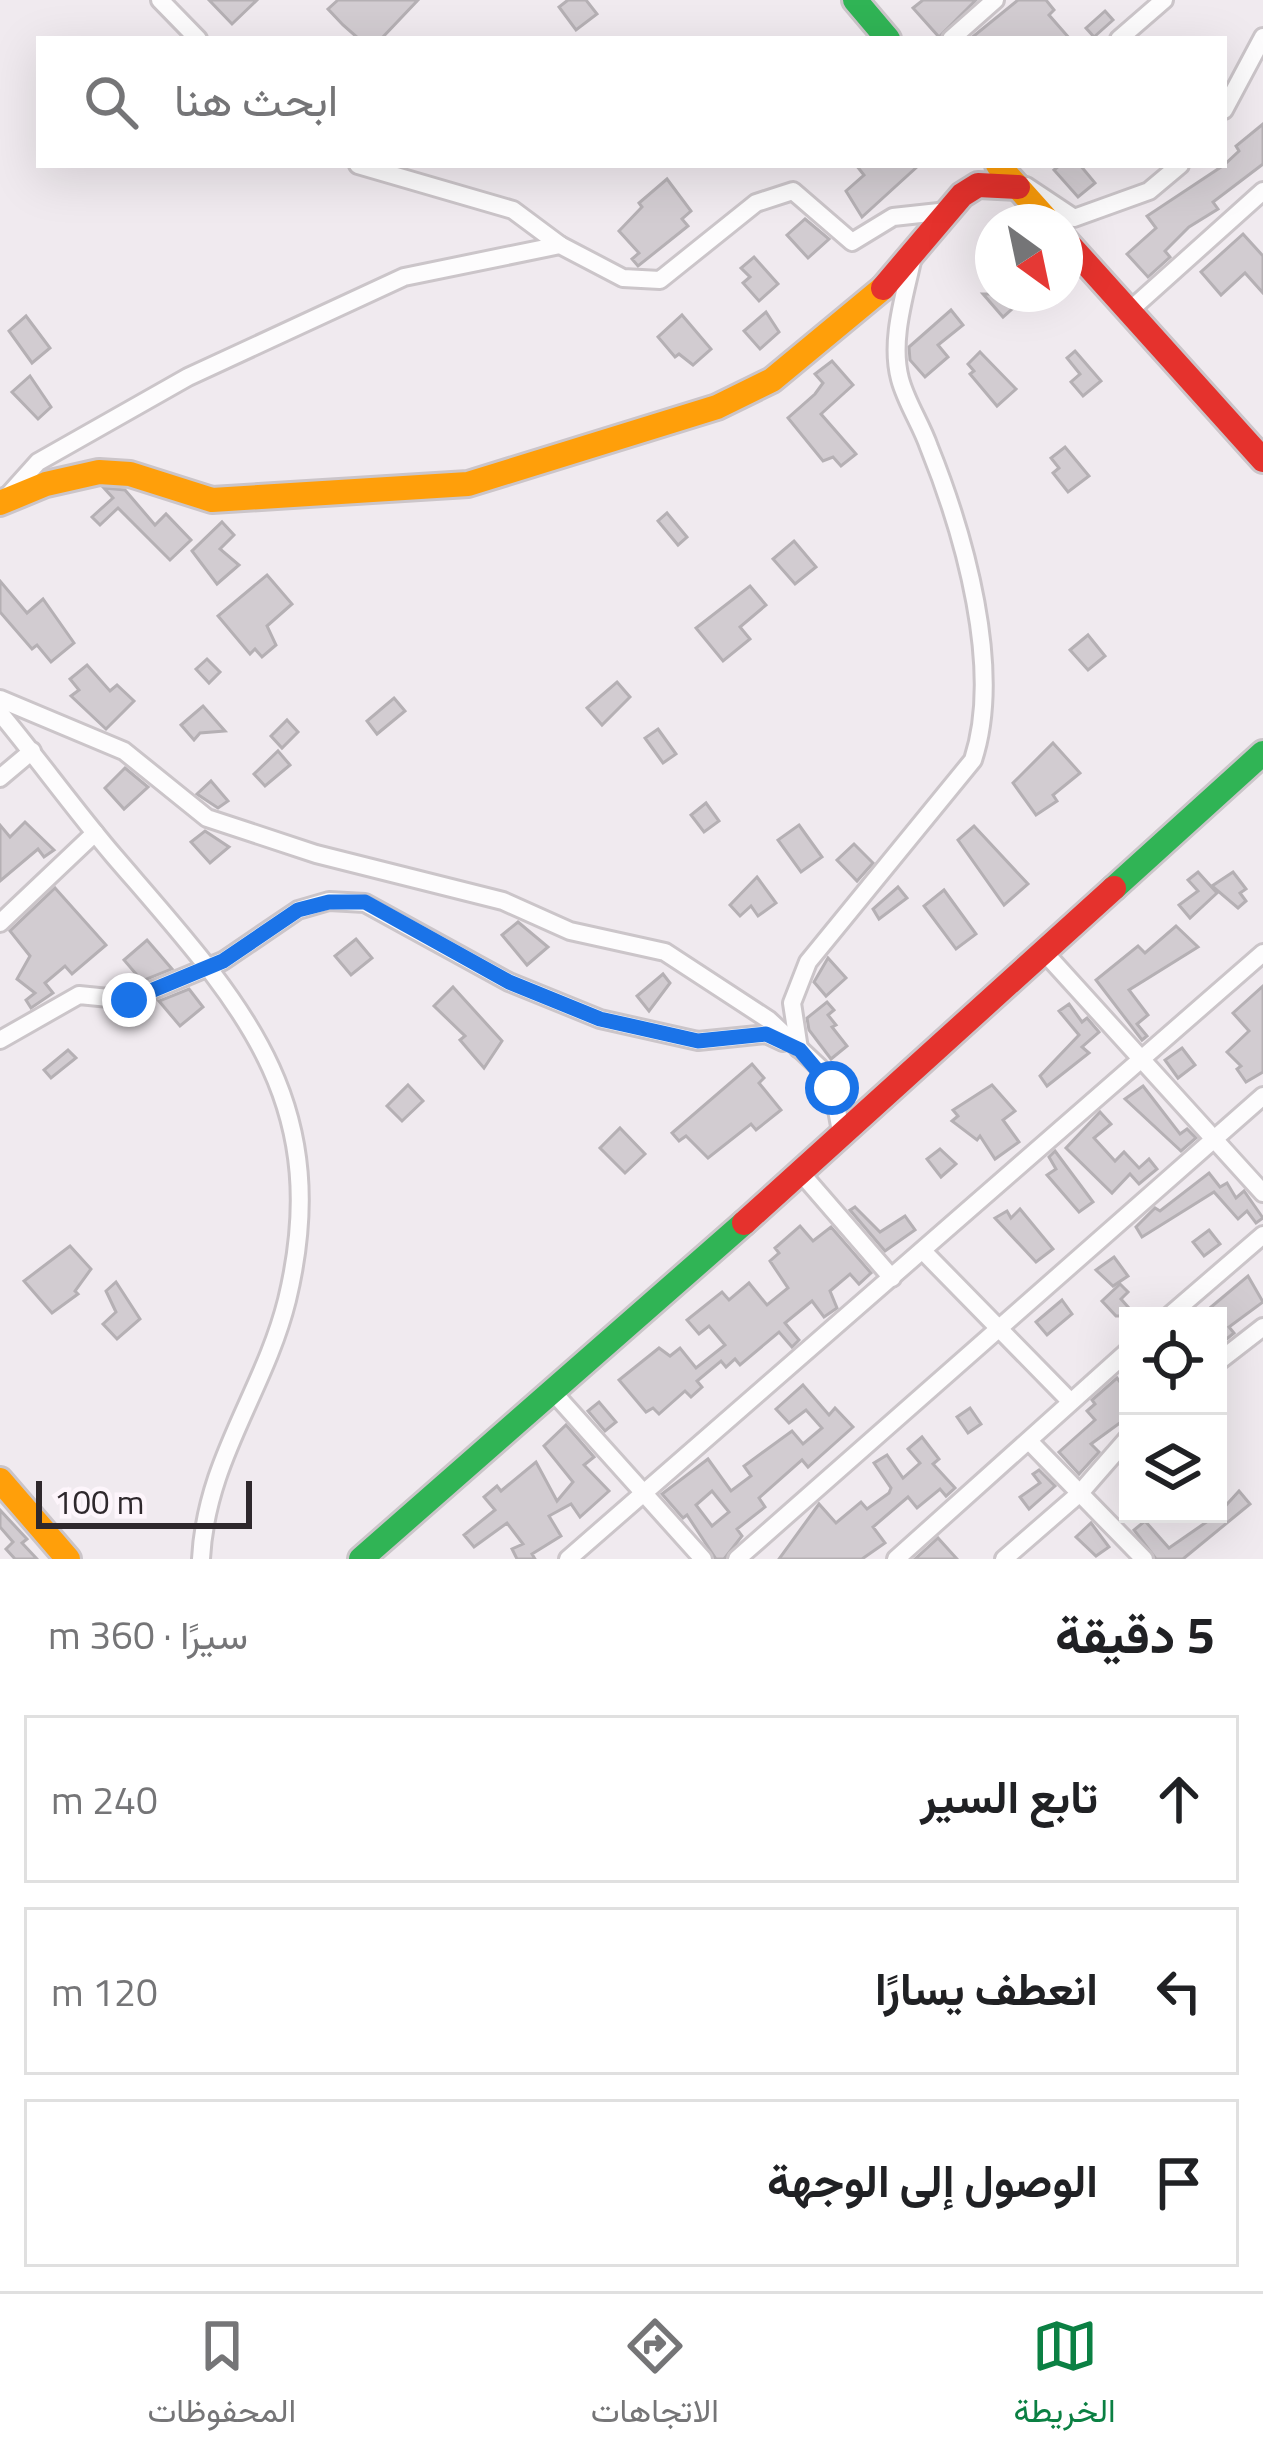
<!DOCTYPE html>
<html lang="ar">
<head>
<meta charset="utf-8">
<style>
	body { margin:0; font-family:"Titillium Web",Vazirmatn,sans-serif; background:#f2f2f2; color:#202124; direction:rtl }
	.controls { position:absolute; right:36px; bottom:36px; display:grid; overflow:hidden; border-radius:0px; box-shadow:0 12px 48px #0002 }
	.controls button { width:108px; height:108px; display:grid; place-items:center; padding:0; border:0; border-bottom:3px solid #e0e0e0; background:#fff; color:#202124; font:60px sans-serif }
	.compass { position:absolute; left:975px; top:204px; width:108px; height:108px; border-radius:50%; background:#fff; box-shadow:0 12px 48px #0002; rotate:147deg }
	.scale { position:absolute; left:36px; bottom:30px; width:216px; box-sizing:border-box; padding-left:12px; border:6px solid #2e282c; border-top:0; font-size:33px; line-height:42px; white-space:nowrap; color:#2e282c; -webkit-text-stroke:9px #fdf5fb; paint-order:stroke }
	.stop { position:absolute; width:36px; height:36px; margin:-27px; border:9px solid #1a73e8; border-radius:50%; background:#fff }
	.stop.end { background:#1a73e8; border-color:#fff; box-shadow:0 3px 12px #0008 }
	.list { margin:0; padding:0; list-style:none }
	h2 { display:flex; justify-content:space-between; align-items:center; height:156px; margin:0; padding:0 48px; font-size:51px }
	h2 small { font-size:39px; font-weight:400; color:#757577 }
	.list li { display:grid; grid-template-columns:78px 1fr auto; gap:36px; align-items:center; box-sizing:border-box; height:168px; margin:0 24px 24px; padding:0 24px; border:3px solid #e0e0e0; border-radius:0px }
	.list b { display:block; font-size:45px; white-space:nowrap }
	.list em { font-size:39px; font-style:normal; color:#757577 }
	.icon { flex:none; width:66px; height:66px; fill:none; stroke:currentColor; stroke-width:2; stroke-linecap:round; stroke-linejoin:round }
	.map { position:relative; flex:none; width:1263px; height:1559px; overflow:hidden; direction:ltr }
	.search { position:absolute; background:#fff; box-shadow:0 12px 48px #0002; left:36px; right:36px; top:36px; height:132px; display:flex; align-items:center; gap:30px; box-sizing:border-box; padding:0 42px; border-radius:0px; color:#757577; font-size:45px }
	.sheet { height:732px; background:#fff }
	nav { display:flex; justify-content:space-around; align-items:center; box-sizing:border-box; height:168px; border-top:3px solid #e0e0e0; background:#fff; font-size:33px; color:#757577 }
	nav a { display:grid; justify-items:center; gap:6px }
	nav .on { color:#0b8043 }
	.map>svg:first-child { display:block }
	.building { fill:#d2ccd1; stroke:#b5b0b4; stroke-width:3; fill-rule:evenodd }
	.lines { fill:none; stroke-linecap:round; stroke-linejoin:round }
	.street-casing { stroke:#cbc5c9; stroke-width:22 }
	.fast-casing { stroke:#cbc5c9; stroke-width:30 }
	.slow-casing { stroke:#cbc5c9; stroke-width:30 }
	.jam-casing { stroke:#cbc5c9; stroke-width:30 }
	.street { stroke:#fdfcfd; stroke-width:16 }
	.fast { stroke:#30b455; stroke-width:24 }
	.slow { stroke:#ff9f0a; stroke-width:24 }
	.jam { stroke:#e5322d; stroke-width:24 }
	.route { stroke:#1a73e8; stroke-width:15 }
</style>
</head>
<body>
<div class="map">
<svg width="1263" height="1559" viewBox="0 0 1263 1559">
	<rect width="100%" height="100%" fill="#f0eaef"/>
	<g class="building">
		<path d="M 209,0 L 257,0 L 232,24 Z"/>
		<path d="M 338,0 L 418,0 L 381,39 L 359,39 L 343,25 L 328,9 Z"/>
		<path d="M 568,0 L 586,0 L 597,14 L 576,30 L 559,7 Z"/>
		<path d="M 923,0 L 976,0 L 939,37 L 913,8 Z"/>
		<path d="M 1018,0 L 1046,0 L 1054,10 L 1049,15 L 1070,39 L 970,39 Z"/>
		<path d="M 1105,11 L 1113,20 L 1094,37 L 1086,28 Z"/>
		<path d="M 1263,124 L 1263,164 L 1213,202 L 1218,209 L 1189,227 L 1165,251 L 1170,257 L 1148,277 L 1127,254 L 1156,228 L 1147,216 L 1224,165 L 1239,151 L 1236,146 Z"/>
		<path d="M 856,165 L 919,165 L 862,217 L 846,191 L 864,175 Z"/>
		<path d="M 1060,165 L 1080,165 L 1095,183 L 1078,197 L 1054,170 Z"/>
		<path d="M 667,179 L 691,211 L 682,219 L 688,226 L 638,266 L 632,259 L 639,253 L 619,231 L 642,207 L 639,203 Z"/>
		<path d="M 805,219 L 829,239 L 808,258 L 787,235 Z"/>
		<path d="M 1243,234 L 1263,256 L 1263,293 L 1245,273 L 1221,295 L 1201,272 Z"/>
		<path d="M 754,257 L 778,284 L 759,301 L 743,283 L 750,277 L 741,268 Z"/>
		<path d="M 983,294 L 1029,294 L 1003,317 Z"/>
		<path d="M 951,310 L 963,325 L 938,345 L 948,357 L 925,377 L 910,360 L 909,347 Z"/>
		<path d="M 766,312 L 779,332 L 760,349 L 744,331 Z"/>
		<path d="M 682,315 L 711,349 L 693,365 L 679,354 L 675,357 L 658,337 Z"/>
		<path d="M 26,316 L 50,348 L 32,363 L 9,331 Z"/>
		<path d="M 1075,351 L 1101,381 L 1083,396 L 1071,382 L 1080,374 L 1067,358 Z"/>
		<path d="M 980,352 L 1016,389 L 997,406 L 970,374 L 974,371 L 968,364 Z"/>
		<path d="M 832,361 L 853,385 L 821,414 L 856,454 L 841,466 L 833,457 L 823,461 L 788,418 L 815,394 L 823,383 L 815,374 Z"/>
		<path d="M 30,376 L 51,407 L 38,419 L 12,392 Z"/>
		<path d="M 1065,447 L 1089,476 L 1068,492 L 1053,473 L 1059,468 L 1051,458 Z"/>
		<path d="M 104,488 L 125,490 L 155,525 L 166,514 L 191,540 L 170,560 L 118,508 L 100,525 L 92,517 L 113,498 Z"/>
		<path d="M 667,513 L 687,537 L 678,545 L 658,521 Z"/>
		<path d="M 222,522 L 234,535 L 220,549 L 239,565 L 217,584 L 192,551 Z"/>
		<path d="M 794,541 L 816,567 L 795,584 L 773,559 Z"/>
		<path d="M 267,575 L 292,604 L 267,626 L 276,645 L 262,657 L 255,649 L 250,654 L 218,616 Z"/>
		<path d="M 0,581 L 27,613 L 43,599 L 74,643 L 51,662 L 37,645 L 32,649 L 0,612 Z"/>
		<path d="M 750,586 L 766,605 L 740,627 L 750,639 L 723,661 L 696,628 Z"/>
		<path d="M 1088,635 L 1105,656 L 1088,670 L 1070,650 Z"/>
		<path d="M 207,659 L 220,672 L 209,683 L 196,669 Z"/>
		<path d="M 87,665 L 110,691 L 117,685 L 134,701 L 106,729 L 71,696 L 79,690 L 70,679 Z"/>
		<path d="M 617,682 L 630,697 L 602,725 L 587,708 Z"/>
		<path d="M 394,698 L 405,711 L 377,734 L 367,721 Z"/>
		<path d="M 203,706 L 225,731 L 200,733 L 194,740 L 181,725 Z"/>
		<path d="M 287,720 L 298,732 L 282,748 L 271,736 Z"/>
		<path d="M 658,729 L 676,754 L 663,763 L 645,738 Z"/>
		<path d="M 1053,743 L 1080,773 L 1053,795 L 1057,801 L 1036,815 L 1013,783 Z"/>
		<path d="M 278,751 L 290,765 L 265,786 L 254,774 Z"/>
		<path d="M 125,768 L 148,787 L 124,809 L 105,788 Z"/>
		<path d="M 211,781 L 228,801 L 218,808 L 197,794 Z"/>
		<path d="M 706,803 L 719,821 L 704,832 L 691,815 Z"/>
		<path d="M 25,822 L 54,850 L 44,857 L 38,849 L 0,881 L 0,825 L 10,837 Z"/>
		<path d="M 799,825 L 822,857 L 801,872 L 778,840 Z"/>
		<path d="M 974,826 L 1028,884 L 1004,905 L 958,840 Z"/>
		<path d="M 205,831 L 229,847 L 210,863 L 191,842 Z"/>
		<path d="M 854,844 L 873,863 L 857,881 L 837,860 Z"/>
		<path d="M 1198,872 L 1217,893 L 1190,918 L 1179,905 L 1198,891 L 1188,880 Z"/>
		<path d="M 1233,872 L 1246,889 L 1240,893 L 1246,901 L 1238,908 L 1212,886 Z"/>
		<path d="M 757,877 L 776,903 L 758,916 L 751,906 L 740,916 L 730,905 Z"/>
		<path d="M 898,887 L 907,898 L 879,919 L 873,909 Z"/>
		<path d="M 55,888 L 106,945 L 72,974 L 65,966 L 45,983 L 53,993 L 31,1008 L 26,1000 L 35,993 L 17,979 L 30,956 L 10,931 Z"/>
		<path d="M 944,890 L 976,934 L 956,949 L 924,906 Z"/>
		<path d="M 518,922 L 548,947 L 527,965 L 502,935 Z"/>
		<path d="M 1176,926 L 1198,947 L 1129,990 L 1148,1015 L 1137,1024 L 1147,1036 L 1142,1040 L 1096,980 L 1138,946 L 1145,953 Z"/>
		<path d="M 356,939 L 372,958 L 351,975 L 335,956 Z"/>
		<path d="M 147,940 L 172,969 L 142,981 L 124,960 Z"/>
		<path d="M 828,958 L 846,978 L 826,996 L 814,982 Z"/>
		<path d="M 663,974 L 670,983 L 649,1011 L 637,996 Z"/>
		<path d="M 1263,986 L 1263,1072 L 1246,1082 L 1237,1069 L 1241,1066 L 1227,1052 L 1249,1031 L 1233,1013 Z"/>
		<path d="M 453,987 L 502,1041 L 484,1068 L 460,1040 L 465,1036 L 434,1006 Z"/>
		<path d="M 189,989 L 203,1007 L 180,1026 L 159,1001 Z"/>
		<path d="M 827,1002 L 834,1010 L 828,1015 L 836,1025 L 832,1027 L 847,1046 L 831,1059 L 809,1030 L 807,1018 Z"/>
		<path d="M 1069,1004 L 1082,1022 L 1087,1018 L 1099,1032 L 1082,1047 L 1089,1053 L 1047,1086 L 1040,1076 L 1079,1035 L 1059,1011 Z"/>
		<path d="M 1182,1048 L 1195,1065 L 1178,1078 L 1165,1060 Z"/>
		<path d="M 68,1050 L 76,1058 L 51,1078 L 44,1070 Z"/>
		<path d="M 752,1064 L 764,1078 L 759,1083 L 781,1110 L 756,1130 L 751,1124 L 708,1158 L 686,1136 L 679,1141 L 672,1133 Z"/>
		<path d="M 408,1085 L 423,1101 L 402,1121 L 387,1106 Z"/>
		<path d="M 992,1085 L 1015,1111 L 1003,1120 L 1019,1142 L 995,1159 L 980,1136 L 977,1140 L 952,1121 L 958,1116 L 953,1110 Z"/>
		<path d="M 1143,1086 L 1180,1134 L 1187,1129 L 1196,1138 L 1181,1151 L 1125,1099 Z"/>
		<path d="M 1100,1112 L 1111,1124 L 1094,1138 L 1115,1161 L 1124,1152 L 1139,1168 L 1149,1159 L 1157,1169 L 1139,1184 L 1130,1174 L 1112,1193 L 1066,1148 Z"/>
		<path d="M 620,1128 L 645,1154 L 625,1173 L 600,1148 Z"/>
		<path d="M 940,1149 L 956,1164 L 941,1177 L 927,1159 Z"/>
		<path d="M 1055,1151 L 1093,1202 L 1079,1212 L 1047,1175 L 1056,1169 L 1049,1157 Z"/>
		<path d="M 1209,1173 L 1220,1187 L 1227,1183 L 1236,1198 L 1244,1191 L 1263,1218 L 1256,1223 L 1247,1211 L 1238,1219 L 1214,1192 L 1142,1237 L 1136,1227 L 1155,1208 L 1160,1211 Z"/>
		<path d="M 855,1207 L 880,1232 L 905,1216 L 915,1230 L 885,1251 L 850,1210 Z"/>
		<path d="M 1020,1209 L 1053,1249 L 1036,1262 L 995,1218 L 1007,1211 L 1011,1218 Z"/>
		<path d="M 800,1226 L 813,1241 L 831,1227 L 871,1273 L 859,1284 L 850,1274 L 830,1291 L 837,1308 L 824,1317 L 812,1301 L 785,1323 L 799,1340 L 792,1347 L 779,1332 L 740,1365 L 735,1359 L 726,1367 L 721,1361 L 697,1381 L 702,1387 L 691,1397 L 685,1391 L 659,1414 L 653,1408 L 646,1412 L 619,1380 L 659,1348 L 670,1356 L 680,1348 L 696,1368 L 725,1345 L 709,1326 L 699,1334 L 687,1320 L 722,1292 L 729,1300 L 749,1283 L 767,1305 L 788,1288 L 770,1261 L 779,1253 L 775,1248 Z"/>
		<path d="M 1209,1230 L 1220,1244 L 1204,1256 L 1193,1242 Z"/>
		<path d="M 70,1246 L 91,1269 L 75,1291 L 78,1294 L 52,1313 L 24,1281 Z"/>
		<path d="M 1114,1257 L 1128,1276 L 1113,1286 L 1096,1270 Z"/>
		<path d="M 1248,1276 L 1263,1302 L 1229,1327 L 1234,1333 L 1218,1346 L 1218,1316 L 1211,1307 Z"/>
		<path d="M 116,1282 L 140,1319 L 117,1339 L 103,1324 L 116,1312 L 106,1291 Z"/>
		<path d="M 1120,1284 L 1128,1292 L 1121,1299 L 1136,1316 L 1116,1316 L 1102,1301 Z"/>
		<path d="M 1062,1300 L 1072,1314 L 1047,1335 L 1036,1322 Z"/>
		<path d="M 1128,1376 L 1128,1417 L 1091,1444 L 1099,1452 L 1079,1474 L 1059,1452 L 1095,1420 L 1087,1411 L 1095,1404 L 1092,1400 L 1117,1378 L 1120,1382 Z"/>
		<path d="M 803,1385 L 829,1415 L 835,1408 L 853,1427 L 808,1467 L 802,1460 L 759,1498 L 765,1507 L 737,1529 L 742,1536 L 724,1559 L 716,1559 L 687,1515 L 683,1518 L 662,1494 L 708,1459 L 731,1491 L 751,1476 L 744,1466 L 792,1431 L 803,1444 L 822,1428 L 806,1410 L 789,1423 L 776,1409 ZM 712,1491 L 729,1512 L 712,1526 L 696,1505 Z"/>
		<path d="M 599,1402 L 616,1422 L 605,1431 L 588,1411 Z"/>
		<path d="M 970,1408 L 981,1424 L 968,1433 L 957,1417 Z"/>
		<path d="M 566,1425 L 594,1457 L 584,1465 L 609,1491 L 580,1517 L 571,1504 L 549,1516 L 561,1536 L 532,1554 L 535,1559 L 517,1559 L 512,1549 L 523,1544 L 507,1523 L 474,1547 L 464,1535 L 495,1510 L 484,1497 L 497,1486 L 501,1491 L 536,1462 L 557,1501 L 573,1482 L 544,1446 Z"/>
		<path d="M 922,1437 L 939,1459 L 933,1464 L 955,1488 L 946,1496 L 940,1489 L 917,1508 L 908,1497 L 873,1527 L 885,1543 L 862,1559 L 779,1559 L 819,1504 L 836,1523 L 861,1502 L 867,1509 L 889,1493 L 891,1488 L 874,1463 L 887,1455 L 903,1478 L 920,1463 L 908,1449 Z"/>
		<path d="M 1039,1470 L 1055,1486 L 1029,1509 L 1020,1497 L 1040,1483 L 1033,1474 Z"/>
		<path d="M 1239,1491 L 1250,1504 L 1183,1559 L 1156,1559 L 1134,1530 L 1145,1521 L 1169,1548 L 1218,1514 Z"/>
		<path d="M 0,1510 L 27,1539 L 22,1543 L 37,1559 L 15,1559 L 6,1549 L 13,1542 L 0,1527 Z"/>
		<path d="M 1091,1523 L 1109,1547 L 1096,1556 L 1076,1537 Z"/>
		<path d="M 938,1538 L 957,1559 L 915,1559 L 926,1549 Z"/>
	</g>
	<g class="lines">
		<defs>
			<g id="street">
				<path d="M 160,0 L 198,39"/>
				<path d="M 951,39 L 995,0"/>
				<path d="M 1119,39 L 1164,0"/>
				<path d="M 1224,110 L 1263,37"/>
				<path d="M 358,165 L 513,210 L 560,245"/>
				<path d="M 1026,186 L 1074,218 L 1149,191 L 1180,165"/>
				<path d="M 1128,312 L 1263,191"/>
				<path d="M 5,499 L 38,462 L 188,377 L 404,277 L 560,245 L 623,278 L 660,280 L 756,203 L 793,191 L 852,242 L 893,217 L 948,211"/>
				<path d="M 0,699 L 124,751 L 207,818 L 316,854 L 503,901 L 570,931 L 665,952 L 769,1020 L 819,1067 L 833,1088 L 842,1137"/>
				<path d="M 0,713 C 39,760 74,809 114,856 C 237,999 336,1097 287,1300 C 264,1392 206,1460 201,1559"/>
				<path d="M 0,778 L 32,751"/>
				<path d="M 0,923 L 95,833"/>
				<path d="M 1045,953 L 1263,1193"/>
				<path d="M 0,1040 L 79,995 L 129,1000 L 223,961 L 298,910 L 329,901 L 365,903 L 509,982 L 600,1019 L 698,1041 L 766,1034 L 783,1042"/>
				<path d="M 799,1049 L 792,1003 L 808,962 L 973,760 C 1003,669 964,534 929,447 C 921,424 906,402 900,379 C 890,341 904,298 912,261"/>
				<path d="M 801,1173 L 892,1278"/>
				<path d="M 923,1251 L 1070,1401"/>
				<path d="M 1169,1316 L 1263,1235"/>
				<path d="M 1218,1362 L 1263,1327"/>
				<path d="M 553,1392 L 703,1559"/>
				<path d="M 1029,1441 L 1144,1559"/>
				<path d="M 568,1559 L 1263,953"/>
				<path d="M 737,1559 L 1263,1096"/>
				<path d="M 896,1559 L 1128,1351"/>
				<path d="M 1004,1559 L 1080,1493 L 1128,1438"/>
			</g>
			<g id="fast">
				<path d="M 855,0 L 888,39"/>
				<path d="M 1114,888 L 1263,753"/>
				<path d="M 361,1559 L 744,1223"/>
			</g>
			<g id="slow">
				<path d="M 998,165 L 1049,222"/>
				<path d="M 0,503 L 46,484 L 99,472 L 130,474 L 212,500 L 468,484 L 717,407 L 772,380 L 883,288"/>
				<path d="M 0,1480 L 68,1559"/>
			</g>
			<g id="jam">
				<path d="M 1065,240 L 1263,460"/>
				<path d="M 883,288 L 962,195 L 978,185 L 1018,187"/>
				<path d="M 744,1223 L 1114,888"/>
			</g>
		</defs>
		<use href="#street" class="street-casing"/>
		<use href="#fast" class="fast-casing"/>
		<use href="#slow" class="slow-casing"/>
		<use href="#jam" class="jam-casing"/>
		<use href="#street" class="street"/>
		<use href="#fast" class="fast"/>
		<use href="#slow" class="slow"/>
		<use href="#jam" class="jam"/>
	</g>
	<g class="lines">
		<path class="route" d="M 129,1000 L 223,961 L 298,910 L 329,902 L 365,902 L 509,982 L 600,1019 L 698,1041 L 766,1034 L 800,1050 L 832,1088"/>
	</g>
</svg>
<div class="controls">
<button><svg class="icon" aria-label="locate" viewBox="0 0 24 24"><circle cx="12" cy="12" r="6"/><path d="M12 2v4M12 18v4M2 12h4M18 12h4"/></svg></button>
<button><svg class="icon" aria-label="layers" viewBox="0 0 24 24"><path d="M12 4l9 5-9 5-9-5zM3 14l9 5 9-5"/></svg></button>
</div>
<svg class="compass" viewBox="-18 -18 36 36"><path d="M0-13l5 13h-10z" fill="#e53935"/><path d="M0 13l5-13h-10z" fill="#757577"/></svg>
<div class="scale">100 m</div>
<div class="stop" style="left:832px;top:1088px"></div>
<div class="stop end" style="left:129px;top:1000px"></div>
<div class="search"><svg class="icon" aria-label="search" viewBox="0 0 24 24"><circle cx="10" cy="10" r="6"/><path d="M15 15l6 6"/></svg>ابحث هنا</div>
</div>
<section class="sheet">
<h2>5 دقيقة<small>سيرًا · 360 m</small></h2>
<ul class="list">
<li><svg class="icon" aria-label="ahead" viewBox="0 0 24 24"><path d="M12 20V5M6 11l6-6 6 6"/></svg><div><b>تابع السير</b></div><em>240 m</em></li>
<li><svg class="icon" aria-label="left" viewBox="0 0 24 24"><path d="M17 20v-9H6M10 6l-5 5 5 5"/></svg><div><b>انعطف يسارًا</b></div><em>120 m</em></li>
<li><svg class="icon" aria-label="arrive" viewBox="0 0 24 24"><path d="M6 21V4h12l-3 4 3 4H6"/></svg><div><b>الوصول إلى الوجهة</b></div></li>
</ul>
</section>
<nav>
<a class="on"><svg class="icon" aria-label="map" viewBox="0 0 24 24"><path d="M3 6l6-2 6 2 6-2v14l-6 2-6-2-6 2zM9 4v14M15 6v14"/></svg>الخريطة</a>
<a><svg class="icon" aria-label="directions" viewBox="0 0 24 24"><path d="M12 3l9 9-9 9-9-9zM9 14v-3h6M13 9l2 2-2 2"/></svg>الاتجاهات</a>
<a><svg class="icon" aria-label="saved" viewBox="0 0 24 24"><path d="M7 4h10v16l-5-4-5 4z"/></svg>المحفوظات</a>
</nav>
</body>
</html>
